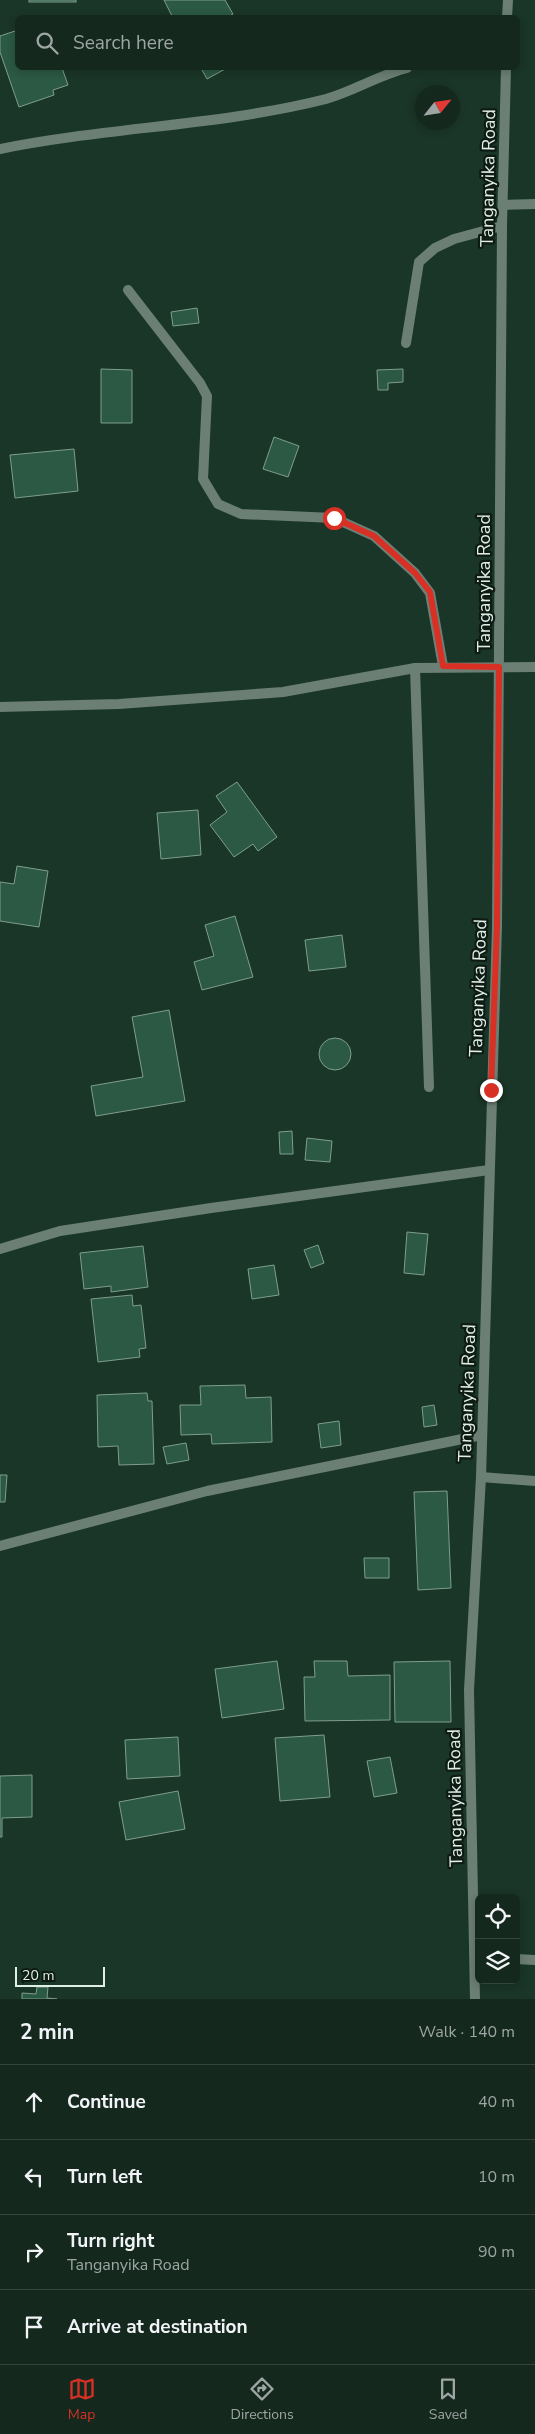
<!DOCTYPE html>
<html lang="en">
<head>
<meta charset="utf-8">
<style>
	body { margin:0; font-family:"Nunito Sans",sans-serif; background:#1d3027; color:#f1f3f6 }
	.controls { position:absolute; right:15px; bottom:15px; display:grid; overflow:hidden; border-radius:8px; box-shadow:0 2px 8px #0003 }
	.controls button { width:45px; height:45px; display:grid; place-items:center; padding:0; border:0; border-bottom:1px solid #33443c; background:#14281e; color:#f1f3f6; font:25px sans-serif }
	.compass { position:absolute; left:415px; top:85px; width:45px; height:45px; border-radius:50%; background:#14281e; box-shadow:0 2px 8px #0003; rotate:60deg }
	.scale { position:absolute; left:15px; bottom:12px; width:90px; box-sizing:border-box; padding-left:5px; border:2px solid #dfefe6; border-top:0; font-size:14px; line-height:18px; white-space:nowrap; color:#dfefe6; -webkit-text-stroke:4px #0e1a14; paint-order:stroke }
	.stop { position:absolute; width:15px; height:15px; margin:-11px; border:4px solid #d93025; border-radius:50%; background:#fff }
	.stop.end { background:#d93025; border-color:#fff; box-shadow:0 1px 5px #0008 }
	.list { margin:0; padding:0; list-style:none }
	h2 { display:flex; justify-content:space-between; align-items:center; height:65px; margin:0; padding:0 20px; font-size:21px }
	h2 small { font-size:16px; font-weight:400; color:#9da6a4 }
	.list li { display:grid; grid-template-columns:32px 1fr auto; gap:15px; align-items:center; box-sizing:border-box; height:75px; padding:0 20px; border-top:1px solid #33443c }
	.list b { display:block; font-size:19px; white-space:nowrap }
	.list p { margin:0; font-size:16px; white-space:nowrap; color:#9da6a4 }
	.list em { font-size:16px; font-style:normal; color:#9da6a4 }
	.icon { flex:none; width:28px; height:28px; fill:none; stroke:currentColor; stroke-width:2; stroke-linecap:round; stroke-linejoin:round }
	.map { position:relative; flex:none; width:535px; height:1999px; overflow:hidden }
	.search { position:absolute; background:#14281e; box-shadow:0 2px 8px #0003; left:15px; right:15px; top:15px; height:55px; display:flex; align-items:center; gap:12px; box-sizing:border-box; padding:0 18px; border-radius:8px; color:#9da6a4; font-size:19px }
	.sheet { height:365px; background:#14281e }
	nav { display:flex; justify-content:space-around; align-items:center; box-sizing:border-box; height:70px; border-top:1px solid #33443c; background:#14281e; font-size:14px; color:#9da6a4 }
	nav a { display:grid; justify-items:center; gap:2px }
	nav .on { color:#d93025 }
	.map>svg:first-child { display:block }
	.building { fill:#2b5943; stroke:#7f9e8d }
	.lines { fill:none; stroke-linecap:round; stroke-linejoin:round }
	.lane { stroke:#6b7f74; stroke-width:10 }
	.street { stroke:#6b7f74; stroke-width:10 }
	.route { stroke:#d93025; stroke-width:6 }
	.labels { text-anchor:middle; dominant-baseline:central; stroke-width:4.5; stroke-linejoin:round; paint-order:stroke }
	.street-label { font-size:18px; fill:#dfefe6; stroke:#0e1a14 }
</style>
</head>
<body>
<div class="map">
<svg width="535" height="1999" viewBox="0 0 535 1999">
	<rect width="100%" height="100%" fill="#1a3628"/>
	<g class="building">
		<rect x="29" y="0" width="47" height="2"/>
		<path d="M 164,0 L 225,0 L 233,14 L 226,18 L 173,18 Z"/>
		<path d="M 18,30 L 18,68 L 62,68 L 68,85 L 53,90 L 54,95 L 19,107 L 0,52 L 0,36 Z"/>
		<path d="M 201,68 L 227,68 L 207,79 Z"/>
		<path d="M 197,308 L 199,323 L 173,326 L 171,312 Z"/>
		<path d="M 101,369 L 132,370 L 132,423 L 101,423 Z"/>
		<path d="M 403,369 L 403,382 L 388,383 L 388,390 L 378,390 L 377,370 Z"/>
		<path d="M 274,437 L 299,446 L 288,477 L 263,469 Z"/>
		<path d="M 74,449 L 78,491 L 15,498 L 10,455 Z"/>
		<path d="M 237,782 L 277,837 L 258,851 L 253,844 L 234,857 L 210,825 L 227,812 L 216,796 Z"/>
		<path d="M 198,810 L 201,855 L 161,859 L 157,813 Z"/>
		<path d="M 17,866 L 48,871 L 39,927 L 0,921 L 0,882 L 14,884 Z"/>
		<path d="M 235,916 L 253,977 L 202,990 L 194,962 L 214,956 L 205,925 Z"/>
		<path d="M 342,935 L 346,967 L 309,971 L 305,940 Z"/>
		<path d="M 169,1010 L 185,1101 L 96,1116 L 91,1086 L 143,1077 L 132,1017 Z"/>
		<circle cx="335" cy="1054" r="16"/>
		<path d="M 292,1131 L 293,1154 L 280,1154 L 279,1132 Z"/>
		<path d="M 307,1138 L 332,1141 L 330,1162 L 305,1160 Z"/>
		<path d="M 407,1232 L 428,1234 L 424,1275 L 404,1273 Z"/>
		<path d="M 318,1245 L 324,1263 L 311,1268 L 304,1250 Z"/>
		<path d="M 143,1246 L 148,1287 L 111,1292 L 111,1286 L 84,1289 L 80,1253 Z"/>
		<path d="M 274,1265 L 279,1295 L 252,1299 L 248,1269 Z"/>
		<path d="M 132,1295 L 133,1306 L 141,1305 L 146,1348 L 139,1349 L 140,1357 L 98,1362 L 91,1299 Z"/>
		<path d="M 245,1385 L 246,1398 L 271,1397 L 272,1442 L 212,1444 L 211,1434 L 181,1435 L 180,1405 L 201,1405 L 200,1386 Z"/>
		<path d="M 147,1393 L 148,1401 L 152,1401 L 154,1464 L 119,1465 L 118,1446 L 98,1447 L 97,1395 Z"/>
		<path d="M 434,1405 L 437,1425 L 424,1427 L 422,1407 Z"/>
		<path d="M 339,1421 L 341,1445 L 321,1448 L 318,1424 Z"/>
		<path d="M 186,1443 L 189,1460 L 167,1464 L 163,1447 Z"/>
		<path d="M 0,1475 L 7,1475 L 5,1502 L 0,1502 Z"/>
		<path d="M 447,1491 L 451,1588 L 418,1590 L 414,1492 Z"/>
		<path d="M 364,1558 L 389,1558 L 389,1578 L 365,1578 Z"/>
		<path d="M 277,1661 L 284,1709 L 222,1718 L 215,1669 Z"/>
		<path d="M 314,1661 L 347,1661 L 348,1676 L 390,1675 L 390,1720 L 305,1721 L 304,1677 L 315,1677 Z"/>
		<path d="M 450,1661 L 451,1722 L 395,1722 L 394,1662 Z"/>
		<path d="M 324,1735 L 330,1797 L 280,1801 L 275,1738 Z"/>
		<path d="M 178,1737 L 180,1776 L 127,1779 L 125,1740 Z"/>
		<path d="M 390,1757 L 397,1793 L 374,1797 L 367,1761 Z"/>
		<path d="M 32,1775 L 32,1817 L 2,1818 L 2,1837 L 0,1837 L 0,1776 Z"/>
		<path d="M 178,1791 L 185,1829 L 126,1840 L 119,1802 Z"/>
		<path d="M 37,1987 L 48,1987 L 47,1998 L 57,1999 L 22,1999 L 22,1993 L 36,1994 Z"/>
	</g>
	<g class="lines">
		<path class="lane" d="M 415,668 L 429,1087"/>
		<g class="street">
			<path d="M 507,18 L 508,0"/>
			<path d="M 0,149 C 108,127 219,126 326,99 C 354,91 379,75 407,68"/>
			<path d="M 503,205 L 535,204"/>
			<path d="M 128,290 L 200,383 L 207,396 L 203,479 L 218,504 L 241,514 L 334,518 L 374,536 L 415,573 L 430,593 L 443,666"/>
			<path d="M 406,343 L 419,262 L 435,248 L 454,239 L 502,226"/>
			<path d="M 0,707 L 119,704 L 283,692 L 415,668 L 535,667"/>
			<path d="M 0,1249 L 60,1231 L 211,1208 L 489,1170"/>
			<path d="M 481,1477 L 535,1481"/>
			<path d="M 0,1546 L 207,1491 L 482,1435"/>
			<path d="M 516,1959 L 535,1960"/>
			<path d="M 475,1999 L 469,1690 L 481,1477 L 497,926 L 502,226 L 506,68"/>
		</g>
	</g>
	<g class="lines">
		<path class="route" d="M 334,518 L 374,536 L 415,573 L 430,592 L 443,666 L 499,667 L 497,926 L 491,1090"/>
	</g>
	<g class="labels">
		<g class="street-label">
			<text transform="translate(488 178) rotate(-89)">Tanganyika Road</text>
			<text transform="translate(484 583) rotate(-90)">Tanganyika Road</text>
			<text transform="translate(478 988) rotate(-88)">Tanganyika Road</text>
			<text transform="translate(467 1393) rotate(-88)">Tanganyika Road</text>
			<text transform="translate(455 1798) rotate(-91)">Tanganyika Road</text>
		</g>
	</g>
</svg>
<div class="controls">
<button><svg class="icon" aria-label="locate" viewBox="0 0 24 24"><circle cx="12" cy="12" r="6"/><path d="M12 2v4M12 18v4M2 12h4M18 12h4"/></svg></button>
<button><svg class="icon" aria-label="layers" viewBox="0 0 24 24"><path d="M12 4l9 5-9 5-9-5zM3 14l9 5 9-5"/></svg></button>
</div>
<svg class="compass" viewBox="-18 -18 36 36"><path d="M0-13l5 13h-10z" fill="#e53935"/><path d="M0 13l5-13h-10z" fill="#9da6a4"/></svg>
<div class="scale">20 m</div>
<div class="stop" style="left:334px;top:518px"></div>
<div class="stop end" style="left:491px;top:1090px"></div>
<div class="search"><svg class="icon" aria-label="search" viewBox="0 0 24 24"><circle cx="10" cy="10" r="6"/><path d="M15 15l6 6"/></svg>Search here</div>
</div>
<section class="sheet">
<h2>2 min<small>Walk · 140 m</small></h2>
<ul class="list">
<li><svg class="icon" aria-label="ahead" viewBox="0 0 24 24"><path d="M12 20V5M6 11l6-6 6 6"/></svg><div><b>Continue</b></div><em>40 m</em></li>
<li><svg class="icon" aria-label="left" viewBox="0 0 24 24"><path d="M17 20v-9H6M10 6l-5 5 5 5"/></svg><div><b>Turn left</b></div><em>10 m</em></li>
<li><svg class="icon" aria-label="right" viewBox="0 0 24 24"><path d="M7 20v-9h11M14 6l5 5-5 5"/></svg><div><b>Turn right</b><p>Tanganyika Road</p></div><em>90 m</em></li>
<li><svg class="icon" aria-label="arrive" viewBox="0 0 24 24"><path d="M6 21V4h12l-3 4 3 4H6"/></svg><div><b>Arrive at destination</b></div></li>
</ul>
</section>
<nav>
<a class="on"><svg class="icon" aria-label="map" viewBox="0 0 24 24"><path d="M3 6l6-2 6 2 6-2v14l-6 2-6-2-6 2zM9 4v14M15 6v14"/></svg>Map</a>
<a><svg class="icon" aria-label="directions" viewBox="0 0 24 24"><path d="M12 3l9 9-9 9-9-9zM9 14v-3h6M13 9l2 2-2 2"/></svg>Directions</a>
<a><svg class="icon" aria-label="saved" viewBox="0 0 24 24"><path d="M7 4h10v16l-5-4-5 4z"/></svg>Saved</a>
</nav>
</body>
</html>
